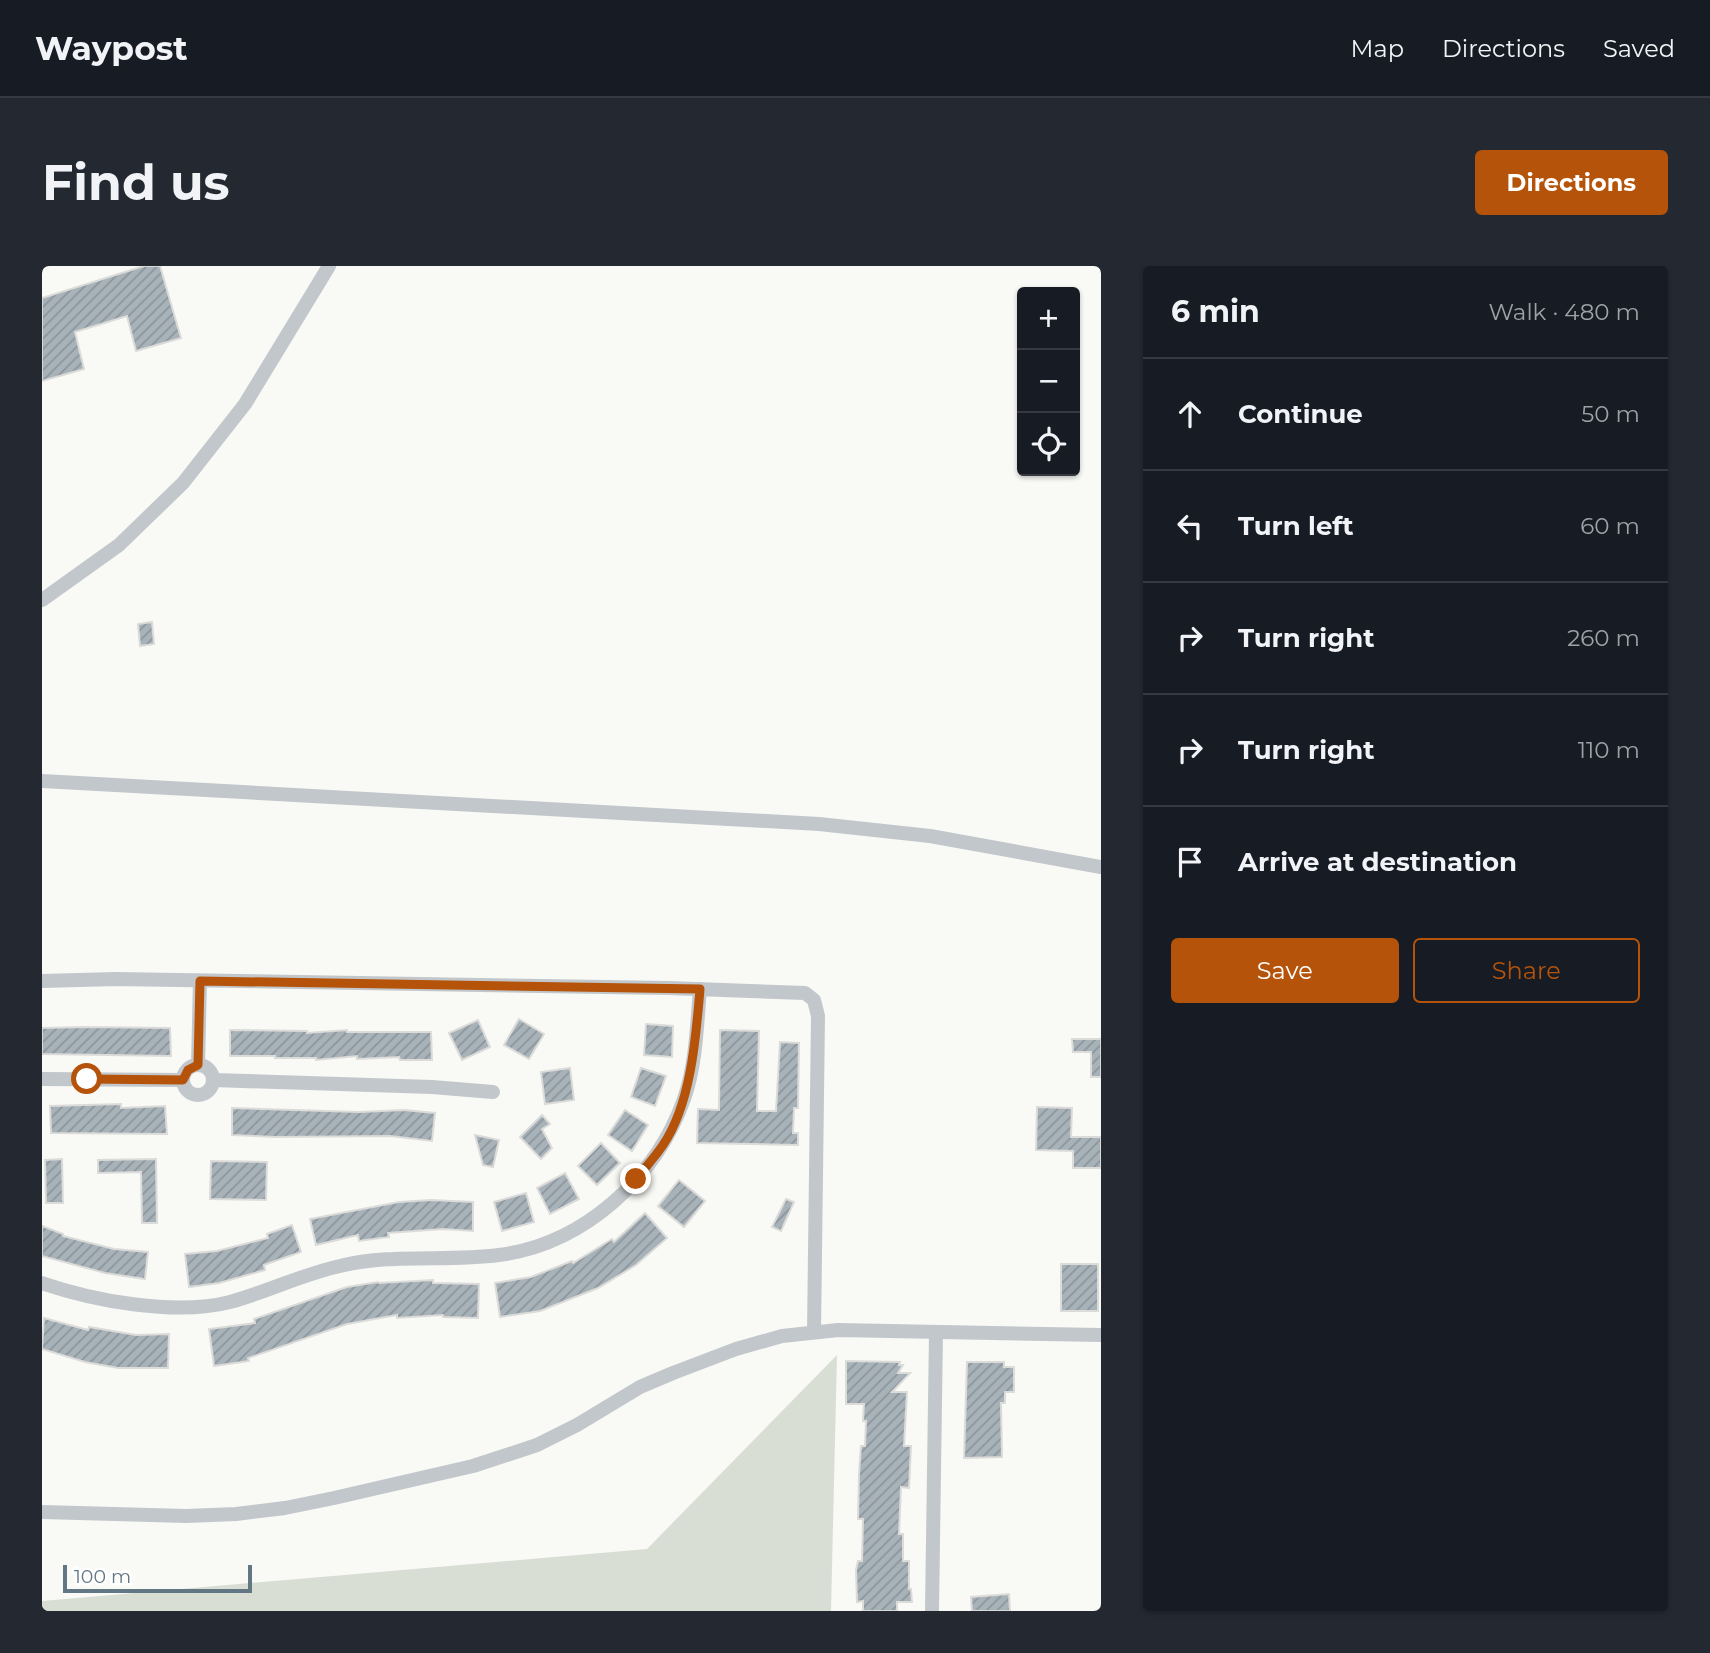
<!DOCTYPE html>
<html lang="en">
<head>
<meta charset="utf-8">
<style>
	body { margin:0; font-family:Montserrat,sans-serif; background:#242831; color:#f1f3f6 }
	.controls { position:absolute; right:21px; top:21px; display:grid; overflow:hidden; border-radius:7px; box-shadow:0 2px 5px #0004 }
	.controls button { width:63px; height:63px; display:grid; place-items:center; padding:0; border:0; border-bottom:2px solid #363941; background:#171b24; color:#f1f3f6; font:35px sans-serif }
	.scale { position:absolute; left:21px; bottom:18px; width:189px; box-sizing:border-box; padding-left:7px; border:4px solid #627683; border-top:0; font-size:19px; line-height:24px; white-space:nowrap; color:#627683; -webkit-text-stroke:5px #fff; paint-order:stroke }
	.stop { position:absolute; width:21px; height:21px; margin:-16px; border:5px solid #b45309; border-radius:50%; background:#fff }
	.stop.end { background:#b45309; border-color:#fff; box-shadow:0 2px 7px #0008 }
	.list { margin:0; padding:0; list-style:none }
	h2 { display:flex; justify-content:space-between; align-items:center; height:91px; margin:0; padding:0 28px; font-size:30px }
	h2 small { font-size:23px; font-weight:400; color:#9ea1a6 }
	.list li { display:grid; grid-template-columns:46px 1fr auto; gap:21px; align-items:center; box-sizing:border-box; height:112px; padding:0 28px; border-top:2px solid #363941 }
	.list b { display:block; font-size:26px; white-space:nowrap }
	.list em { font-size:23px; font-style:normal; color:#9ea1a6 }
	.actions { display:flex; gap:14px; padding:21px 28px }
	.actions a { flex:1; padding:16px 0; border:2px solid #b45309; border-radius:7px; text-align:center; font-size:24px; color:#b45309 }
	.actions .main { background:#b45309; color:#fff }
	.icon { flex:none; width:38px; height:38px; fill:none; stroke:currentColor; stroke-width:2; stroke-linecap:round; stroke-linejoin:round }
	.map { position:relative; flex:none; width:1059px; height:1345px; overflow:hidden; border-radius:7px }
	header { display:flex; align-items:center; gap:42px; box-sizing:border-box; height:98px; padding:0 35px; background:#171b24; border-bottom:2px solid #363941 }
	header strong { font-size:33px }
	nav { display:flex; gap:38px; margin-inline-start:auto; font-size:24px }
	.intro { display:flex; align-items:center; justify-content:space-between; box-sizing:border-box; height:168px; padding:0 42px }
	h1 { margin:0; font-size:49px }
	.button { padding:18px 32px; border-radius:7px; background:#b45309; color:#fff; font-size:24px; font-weight:700 }
	main { display:flex; gap:42px; padding:0 42px }
	aside { flex:1; background:#171b24; border-radius:7px; box-shadow:0 2px 5px #0004 }
	.map>svg:first-child { display:block }
	.green { fill:#d9ded5 }
	.building { fill:url(#building-hatch); stroke:#dbdbd9; stroke-width:2 }
	.lines { fill:none; stroke-linecap:round; stroke-linejoin:round }
	.street { stroke:#c2c7cb; stroke-width:14 }
	.route { stroke:#b45309; stroke-width:9 }
</style>
</head>
<body>
<header>
<strong>Waypost</strong>
<nav><a>Map</a><a>Directions</a><a>Saved</a></nav>
</header>
<div class="intro"><h1>Find us</h1><a class="button">Directions</a></div>
<main>
<div class="map">
<svg width="1059" height="1345" viewBox="0 0 1059 1345">
	<defs>
		<pattern id="building-hatch" width="6" height="6" patternUnits="userSpaceOnUse" patternTransform="scale(1.75)"><rect width="6" height="6" fill="#a8b2b9"/><path d="M-1 1l2-2M0 6l6-6M5 7l2-2" fill="none" stroke="#8c959c"/></pattern>
	</defs>
	<rect width="100%" height="100%" fill="#f9f9f6"/>
	<path class="green" d="M 795,1089 L 789,1345 L 0,1345 L 0,1335 L 605,1283 Z"/>
	<g class="building">
		<path d="M 102,0 L 118,0 L 139,72 L 94,85 L 85,50 L 33,66 L 42,103 L 0,115 L 0,32 Z"/>
		<path d="M 110,356 L 112,378 L 98,380 L 96,358 Z"/>
		<path d="M 477,753 L 502,768 L 487,793 L 462,779 Z"/>
		<path d="M 436,754 L 448,781 L 420,794 L 407,767 Z"/>
		<path d="M 604,758 L 631,760 L 630,791 L 602,789 Z"/>
		<path d="M 44,761 L 128,762 L 129,790 L 0,788 L 0,762 Z"/>
		<path d="M 188,764 L 265,765 L 265,767 L 305,764 L 305,766 L 389,766 L 390,794 L 358,794 L 357,791 L 315,793 L 315,790 L 274,794 L 274,792 L 233,792 L 233,790 L 188,790 Z"/>
		<path d="M 678,764 L 717,765 L 715,845 L 734,845 L 738,776 L 757,777 L 756,842 L 752,842 L 751,867 L 756,867 L 756,879 L 655,877 L 656,843 L 677,844 Z"/>
		<path d="M 1030,773 L 1059,773 L 1059,811 L 1049,811 L 1049,786 L 1031,786 Z"/>
		<path d="M 528,802 L 532,834 L 503,838 L 499,806 Z"/>
		<path d="M 599,802 L 624,810 L 613,840 L 589,831 Z"/>
		<path d="M 79,838 L 79,842 L 123,840 L 125,868 L 9,867 L 8,840 Z"/>
		<path d="M 995,841 L 1030,842 L 1029,871 L 1059,871 L 1059,902 L 1031,902 L 1031,885 L 994,884 Z"/>
		<path d="M 190,842 L 317,846 L 362,844 L 393,847 L 390,875 L 348,870 L 233,871 L 190,869 Z"/>
		<path d="M 583,844 L 606,859 L 590,885 L 566,869 Z"/>
		<path d="M 500,849 L 508,858 L 500,863 L 510,882 L 499,893 L 478,871 Z"/>
		<path d="M 433,869 L 457,874 L 451,901 L 441,899 Z"/>
		<path d="M 559,877 L 578,897 L 555,919 L 536,900 Z"/>
		<path d="M 20,893 L 21,937 L 4,937 L 3,894 Z"/>
		<path d="M 114,893 L 115,957 L 100,957 L 99,906 L 56,907 L 56,894 Z"/>
		<path d="M 169,895 L 225,896 L 224,934 L 168,933 Z"/>
		<path d="M 523,907 L 537,933 L 508,948 L 495,922 Z"/>
		<path d="M 637,914 L 663,935 L 642,961 L 616,940 Z"/>
		<path d="M 484,927 L 492,956 L 460,965 L 452,936 Z"/>
		<path d="M 744,933 L 752,936 L 739,965 L 730,961 Z"/>
		<path d="M 389,934 L 431,936 L 431,965 L 401,963 L 346,967 L 347,971 L 317,975 L 316,969 L 274,979 L 268,953 L 357,936 Z"/>
		<path d="M 603,947 L 625,972 L 594,999 L 556,1022 L 498,1045 L 458,1051 L 453,1017 L 489,1011 L 530,995 L 531,997 L 570,973 L 572,976 Z"/>
		<path d="M 250,959 L 259,986 L 222,999 L 223,1004 L 177,1017 L 147,1021 L 143,988 L 175,985 L 226,972 L 225,968 Z"/>
		<path d="M 0,960 L 21,968 L 21,970 L 72,983 L 106,986 L 103,1013 L 63,1007 L 0,990 Z"/>
		<rect x="1019" y="998" width="37" height="47"/>
		<path d="M 391,1014 L 391,1017 L 437,1018 L 436,1052 L 401,1051 L 401,1049 L 355,1052 L 355,1049 L 305,1058 L 206,1092 L 207,1095 L 172,1100 L 167,1063 L 213,1057 L 212,1053 L 305,1021 L 336,1016 L 337,1017 Z"/>
		<path d="M 2,1052 L 46,1064 L 47,1061 L 94,1069 L 127,1068 L 126,1102 L 76,1102 L 43,1096 L 0,1083 Z"/>
		<path d="M 804,1095 L 858,1096 L 857,1099 L 861,1099 L 856,1107 L 868,1107 L 850,1126 L 865,1126 L 862,1180 L 869,1180 L 867,1222 L 859,1221 L 857,1268 L 861,1268 L 861,1295 L 867,1295 L 867,1323 L 869,1323 L 870,1336 L 855,1336 L 855,1345 L 821,1345 L 821,1335 L 815,1336 L 814,1304 L 816,1295 L 820,1295 L 821,1253 L 816,1253 L 817,1208 L 819,1180 L 823,1180 L 824,1155 L 821,1155 L 822,1138 L 804,1138 Z"/>
		<path d="M 925,1096 L 962,1096 L 962,1101 L 972,1101 L 972,1126 L 963,1126 L 963,1137 L 959,1137 L 960,1191 L 922,1192 Z"/>
		<path d="M 967,1328 L 968,1345 L 930,1345 L 929,1331 Z"/>
	</g>
	<g class="lines">
		<g class="street">
			<path d="M 0,334 L 77,279 L 141,217 L 203,138 L 287,0"/>
			<path d="M 0,515 L 777,558 L 888,570 L 1059,601"/>
			<path d="M 0,715 L 74,713 L 626,722 L 763,727 L 772,734 L 776,750 L 772,1066"/>
			<path d="M 156,799 L 158,715"/>
			<circle cx="156" cy="814" r="15"/>
			<path d="M 0,813 L 141,814"/>
			<path d="M 171,814 L 390,821 L 451,826"/>
			<path d="M 0,1017 C 52,1035 134,1050 188,1036 C 225,1026 261,1008 298,1000 C 351,987 404,996 457,989 C 542,978 614,912 642,833 C 654,799 655,758 658,723"/>
			<path d="M 0,1246 L 144,1250 L 194,1248 L 243,1242 L 292,1232 L 431,1200 L 495,1179 L 535,1159 L 598,1121 L 631,1107 L 694,1083 L 740,1070 L 796,1064 L 1059,1069"/>
			<path d="M 890,1345 L 894,1066"/>
		</g>
	</g>
	<g class="lines">
		<path class="route" d="M 45,813 L 141,814 L 146,804 L 156,799 L 158,715 L 658,723 C 654,771 649,838 621,879 C 613,891 603,902 594,913"/>
	</g>
</svg>
<div class="controls">
<button>+</button>
<button>−</button>
<button><svg class="icon" aria-label="locate" viewBox="0 0 24 24"><circle cx="12" cy="12" r="6"/><path d="M12 2v4M12 18v4M2 12h4M18 12h4"/></svg></button>
</div>
<div class="scale">100 m</div>
<div class="stop" style="left:45px;top:813px"></div>
<div class="stop end" style="left:594px;top:913px"></div>
</div>
<aside>
<h2>6 min<small>Walk · 480 m</small></h2>
<ul class="list">
<li><svg class="icon" aria-label="ahead" viewBox="0 0 24 24"><path d="M12 20V5M6 11l6-6 6 6"/></svg><div><b>Continue</b></div><em>50 m</em></li>
<li><svg class="icon" aria-label="left" viewBox="0 0 24 24"><path d="M17 20v-9H6M10 6l-5 5 5 5"/></svg><div><b>Turn left</b></div><em>60 m</em></li>
<li><svg class="icon" aria-label="right" viewBox="0 0 24 24"><path d="M7 20v-9h11M14 6l5 5-5 5"/></svg><div><b>Turn right</b></div><em>260 m</em></li>
<li><svg class="icon" aria-label="right" viewBox="0 0 24 24"><path d="M7 20v-9h11M14 6l5 5-5 5"/></svg><div><b>Turn right</b></div><em>110 m</em></li>
<li><svg class="icon" aria-label="arrive" viewBox="0 0 24 24"><path d="M6 21V4h12l-3 4 3 4H6"/></svg><div><b>Arrive at destination</b></div></li>
</ul>
<div class="actions"><a class="main">Save</a><a>Share</a></div>
</aside>
</main>
</body>
</html>
